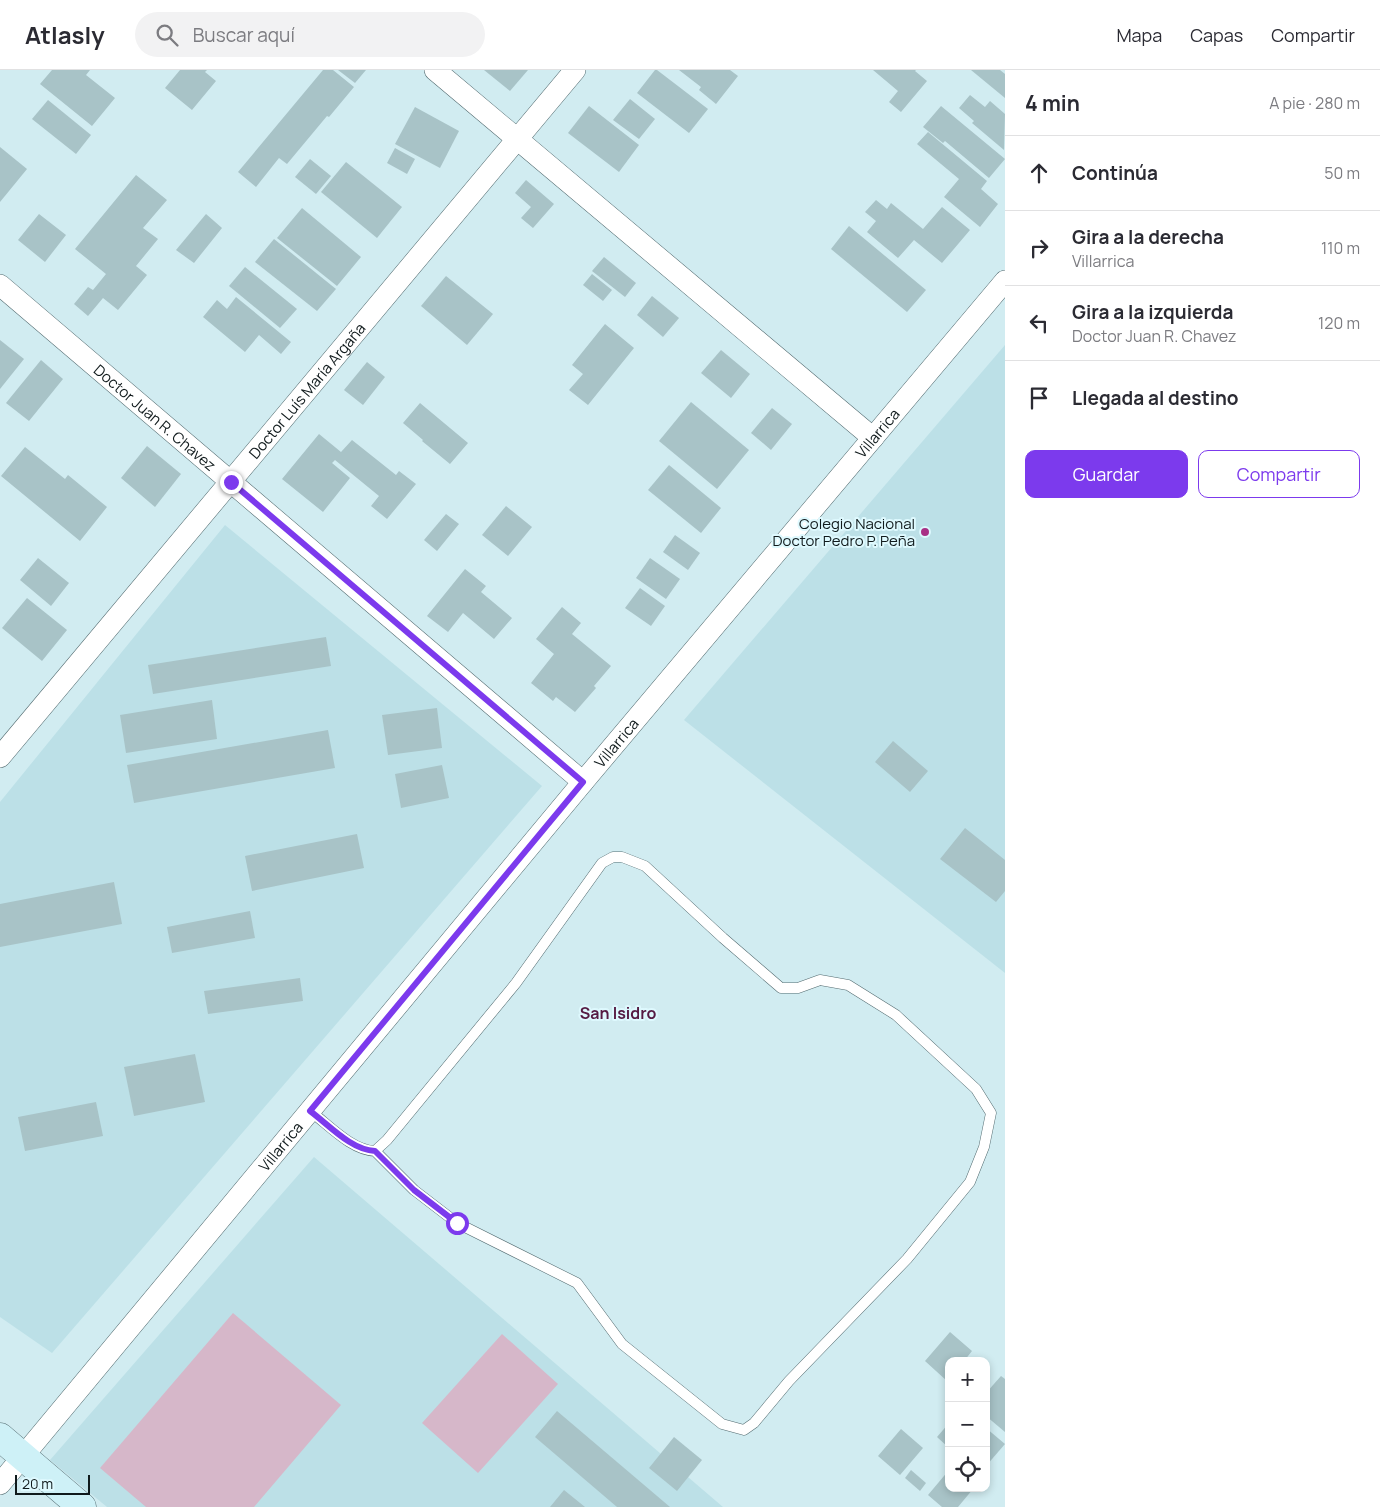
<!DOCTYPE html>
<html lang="es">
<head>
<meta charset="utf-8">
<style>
	body { margin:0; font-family:Manrope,sans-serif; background:#f2f2f3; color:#2b2b33 }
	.controls { position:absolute; right:15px; bottom:15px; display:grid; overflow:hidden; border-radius:10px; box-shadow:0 2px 8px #0003 }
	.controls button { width:45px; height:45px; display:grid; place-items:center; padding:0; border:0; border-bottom:1px solid #e1e1e2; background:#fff; color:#2b2b33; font:25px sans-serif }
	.scale { position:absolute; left:15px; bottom:12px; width:75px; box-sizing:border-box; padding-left:5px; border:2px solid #101a1c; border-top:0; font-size:14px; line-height:18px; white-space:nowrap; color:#101a1c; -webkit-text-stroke:4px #def9fe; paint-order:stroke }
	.stop { position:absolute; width:15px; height:15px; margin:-11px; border:4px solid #7c3aed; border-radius:50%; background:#fff }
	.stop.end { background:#7c3aed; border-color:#fff; box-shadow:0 1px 5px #0008 }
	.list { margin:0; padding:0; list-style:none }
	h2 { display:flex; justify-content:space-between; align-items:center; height:65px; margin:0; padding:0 20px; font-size:21px }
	h2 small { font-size:16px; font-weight:400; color:#7c7c81 }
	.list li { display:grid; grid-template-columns:32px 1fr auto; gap:15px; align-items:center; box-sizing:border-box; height:75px; padding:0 20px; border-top:1px solid #e1e1e2 }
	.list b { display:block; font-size:19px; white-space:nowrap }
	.list p { margin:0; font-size:16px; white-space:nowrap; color:#7c7c81 }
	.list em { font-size:16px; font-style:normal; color:#7c7c81 }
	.actions { display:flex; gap:10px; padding:15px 20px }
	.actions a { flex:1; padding:11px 0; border:1px solid #7c3aed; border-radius:10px; text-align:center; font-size:18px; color:#7c3aed }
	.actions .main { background:#7c3aed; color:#fff }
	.icon { flex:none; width:28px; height:28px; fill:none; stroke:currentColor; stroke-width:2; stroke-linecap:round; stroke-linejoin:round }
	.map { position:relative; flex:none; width:1005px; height:1437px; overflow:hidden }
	header { display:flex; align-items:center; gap:30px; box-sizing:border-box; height:70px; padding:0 25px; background:#fff; border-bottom:1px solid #e1e1e2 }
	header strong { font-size:24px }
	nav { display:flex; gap:28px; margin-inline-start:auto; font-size:18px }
	.search { width:350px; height:45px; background:#f2f2f3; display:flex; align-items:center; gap:12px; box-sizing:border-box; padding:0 18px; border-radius:28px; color:#7c7c81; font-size:19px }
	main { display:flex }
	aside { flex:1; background:#fff }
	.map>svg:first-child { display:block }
	.built { fill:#bce0e7 }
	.green { fill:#d6b7c9 }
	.building { fill:#a8c3c7 }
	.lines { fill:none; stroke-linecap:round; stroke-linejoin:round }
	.lane-casing { stroke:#536b70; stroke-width:11 }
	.street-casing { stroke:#536b70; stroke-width:22 }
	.secondary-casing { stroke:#536b70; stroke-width:29 }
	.lane { stroke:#fff; stroke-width:10 }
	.street { stroke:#fff; stroke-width:21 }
	.secondary { stroke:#cef1f7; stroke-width:28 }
	.route { stroke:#7c3aed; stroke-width:6 }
	.poi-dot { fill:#a82f85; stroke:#def9fe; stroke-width:2 }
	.labels { text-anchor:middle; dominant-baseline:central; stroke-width:4; stroke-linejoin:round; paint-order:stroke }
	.street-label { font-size:15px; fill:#101a1c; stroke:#def9fe }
	.poi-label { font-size:15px; fill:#101a1c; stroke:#def9fe; text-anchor:end }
	.neighbourhood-label { font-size:16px; font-weight:bold; fill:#551b43; stroke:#def9fe }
</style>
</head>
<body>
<header>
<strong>Atlasly</strong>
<div class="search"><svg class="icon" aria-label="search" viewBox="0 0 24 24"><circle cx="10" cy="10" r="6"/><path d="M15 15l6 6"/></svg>Buscar aquí</div>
<nav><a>Mapa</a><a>Capas</a><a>Compartir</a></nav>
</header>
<main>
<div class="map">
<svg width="1005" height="1437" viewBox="0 0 1005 1437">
	<rect width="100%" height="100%" fill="#d1ecf1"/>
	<g class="built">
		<path d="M 1005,275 L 1005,903 L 684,650 Z"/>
		<path d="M 225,455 L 542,716 L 52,1283 L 0,1247 L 0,732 Z"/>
		<path d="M 314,1087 L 723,1437 L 107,1437 L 50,1390 Z"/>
	</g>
	<g class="green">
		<path d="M 233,1243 L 341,1335 L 254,1437 L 146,1437 L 100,1398 Z"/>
		<path d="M 502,1264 L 558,1314 L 478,1403 L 422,1353 Z"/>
	</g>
	<g class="building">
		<path d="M 52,0 L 90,0 L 86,5 L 115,28 L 92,56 L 40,14 Z"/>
		<path d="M 180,0 L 207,0 L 205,2 L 216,11 L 192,40 L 165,18 Z"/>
		<path d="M 323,0 L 333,0 L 354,17 L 329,47 L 327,46 L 287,94 L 279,88 L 256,117 L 238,102 Z"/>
		<path d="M 338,0 L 366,0 L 355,13 Z"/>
		<path d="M 484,0 L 528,0 L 510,21 Z"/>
		<path d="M 655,0 L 657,0 L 708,39 L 689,63 L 637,23 Z"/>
		<path d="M 679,0 L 730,0 L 738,6 L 716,34 L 699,20 L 701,17 Z"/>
		<path d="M 873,0 L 916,0 L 915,1 L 927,11 L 901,42 L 889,32 L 898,21 Z"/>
		<path d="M 971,0 L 1000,0 L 1005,4 L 1005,28 Z"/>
		<path d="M 970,25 L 985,37 L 990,31 L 1005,44 L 1004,80 L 972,53 L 974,51 L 959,38 Z"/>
		<path d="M 630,29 L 655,49 L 639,69 L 613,50 Z"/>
		<path d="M 48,30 L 91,65 L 76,84 L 32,49 Z"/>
		<path d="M 589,36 L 639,75 L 619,102 L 568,63 Z"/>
		<path d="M 941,36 L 1005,89 L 989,108 L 945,71 L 943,73 L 923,57 Z"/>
		<path d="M 415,37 L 459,61 L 440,98 L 395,74 Z"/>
		<path d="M 928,62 L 987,111 L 981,119 L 998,134 L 980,157 L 944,127 L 959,109 L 917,74 Z"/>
		<path d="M 0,77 L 27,99 L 0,132 Z"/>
		<path d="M 395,78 L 415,89 L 407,104 L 387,93 Z"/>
		<path d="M 310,89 L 331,106 L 316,124 L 295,107 Z"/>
		<path d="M 346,92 L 402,137 L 377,168 L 321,122 Z"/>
		<path d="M 136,105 L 167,130 L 143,158 L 158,169 L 136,196 L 147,205 L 118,240 L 103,228 L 88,246 L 74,234 L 88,217 L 93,220 L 106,204 L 75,179 Z"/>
		<path d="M 526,110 L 554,134 L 533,158 L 521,148 L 531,137 L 515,123 Z"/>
		<path d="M 876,130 L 887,139 L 891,133 L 923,159 L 942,137 L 970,160 L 942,193 L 914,170 L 898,188 L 867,162 L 876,151 L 865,142 Z"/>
		<path d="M 302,138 L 361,187 L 337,216 L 277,168 Z"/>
		<path d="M 39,144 L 66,165 L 45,192 L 18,170 Z"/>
		<path d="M 206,144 L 222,158 L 194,193 L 176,180 Z"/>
		<path d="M 849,156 L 926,220 L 907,242 L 831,179 Z"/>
		<path d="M 274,169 L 336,219 L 317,241 L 255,192 Z"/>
		<path d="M 604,187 L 636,213 L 625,227 L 592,201 Z"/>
		<path d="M 245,197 L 297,239 L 280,258 L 229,216 Z"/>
		<path d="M 592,204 L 612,220 L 603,231 L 583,215 Z"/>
		<path d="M 446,206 L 493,244 L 467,275 L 421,236 Z"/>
		<path d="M 652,226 L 679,248 L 663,267 L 637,245 Z"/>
		<path d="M 236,227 L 291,272 L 281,284 L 259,265 L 245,282 L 203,247 L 217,230 L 227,239 Z"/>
		<path d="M 605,254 L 634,278 L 588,335 L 569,320 L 583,304 L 572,295 Z"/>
		<path d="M 0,270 L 24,289 L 0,319 Z"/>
		<path d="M 721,280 L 750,304 L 731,328 L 701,303 Z"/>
		<path d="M 41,290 L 63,309 L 29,351 L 6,333 Z"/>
		<path d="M 367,292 L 385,307 L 363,335 L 344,320 Z"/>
		<path d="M 691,332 L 749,380 L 717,419 L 659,371 Z"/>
		<path d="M 420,333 L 468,373 L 450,394 L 422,371 L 423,370 L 403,353 Z"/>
		<path d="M 772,338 L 792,354 L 771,380 L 751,363 Z"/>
		<path d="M 319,364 L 341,382 L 352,370 L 396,405 L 399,401 L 416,414 L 387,449 L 371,436 L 379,426 L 335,390 L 332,393 L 350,408 L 323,442 L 282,409 Z"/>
		<path d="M 147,376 L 181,404 L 155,437 L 121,408 Z"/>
		<path d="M 25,377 L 65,409 L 68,405 L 107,437 L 80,471 L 1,406 Z"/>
		<path d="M 669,395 L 721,438 L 701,463 L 648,420 Z"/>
		<path d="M 506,436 L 532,457 L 508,486 L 482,465 Z"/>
		<path d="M 446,444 L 459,454 L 437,481 L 424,470 Z"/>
		<path d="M 675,465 L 700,483 L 688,500 L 663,482 Z"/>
		<path d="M 38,488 L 69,513 L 51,536 L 20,510 Z"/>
		<path d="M 650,488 L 680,509 L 666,529 L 636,508 Z"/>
		<path d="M 465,499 L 486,516 L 481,522 L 512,548 L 494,569 L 463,543 L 448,562 L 427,546 Z"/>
		<path d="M 640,518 L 665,536 L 651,556 L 625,538 Z"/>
		<path d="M 27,528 L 67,560 L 42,591 L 2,558 Z"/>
		<path d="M 562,537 L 581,553 L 572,564 L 611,596 L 594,616 L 596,618 L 575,642 L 556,627 L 553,631 L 531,613 L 554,584 L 536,569 Z"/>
		<path d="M 326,567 L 331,596 L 153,624 L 148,595 Z"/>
		<path d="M 212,630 L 217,669 L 126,683 L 120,645 Z"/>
		<path d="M 437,638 L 442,678 L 388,685 L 382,645 Z"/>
		<path d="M 328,660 L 335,698 L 134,733 L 127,695 Z"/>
		<path d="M 893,671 L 928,701 L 910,722 L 875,692 Z"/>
		<path d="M 442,695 L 449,728 L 401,738 L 395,704 Z"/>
		<path d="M 965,758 L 1005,790 L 1005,821 L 996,832 L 940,789 Z"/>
		<path d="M 357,764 L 364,798 L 252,821 L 245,786 Z"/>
		<path d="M 114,812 L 122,854 L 0,877 L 0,834 Z"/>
		<path d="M 250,841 L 255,868 L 172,883 L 167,857 Z"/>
		<path d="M 300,908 L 303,931 L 208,944 L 204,921 Z"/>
		<path d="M 195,984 L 205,1032 L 134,1046 L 124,997 Z"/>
		<path d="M 96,1032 L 103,1066 L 25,1081 L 18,1047 Z"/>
		<path d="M 950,1262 L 972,1281 L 964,1291 L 949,1291 L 949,1309 L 947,1311 L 925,1291 Z"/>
		<path d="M 1001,1306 L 1005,1309 L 1005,1362 L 986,1346 L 986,1323 Z"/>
		<path d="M 557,1341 L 670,1437 L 617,1437 L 535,1367 Z"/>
		<path d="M 949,1353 L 949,1378 L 937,1367 Z"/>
		<path d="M 986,1358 L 1005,1374 L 986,1396 Z"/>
		<path d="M 901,1359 L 923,1378 L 900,1405 L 878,1386 Z"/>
		<path d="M 674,1367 L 702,1390 L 677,1421 L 649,1398 Z"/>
		<path d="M 911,1400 L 926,1413 L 920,1421 L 905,1408 Z"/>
		<path d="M 949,1400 L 949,1418 L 973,1419 L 958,1437 L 942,1437 L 928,1425 Z"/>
		<path d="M 564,1420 L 585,1437 L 550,1437 Z"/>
	</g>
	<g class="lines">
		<defs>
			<path id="lane" d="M 310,1041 C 329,1055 351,1080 375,1081 L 387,1070 L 516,913 L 602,793 L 613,787 L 622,787 L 645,796 L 723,868 L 781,918 L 798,918 L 820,910 L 848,915 L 896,945 L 976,1019 L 991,1043 L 984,1077 L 970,1112 L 907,1189 L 789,1311 L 754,1353 L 744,1360 L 722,1354 L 622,1274 L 577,1213 L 457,1153 L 414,1120 L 375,1081"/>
			<g id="street">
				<path d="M 435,0 L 873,368"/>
				<path id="s1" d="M 0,215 L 583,712"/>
				<path id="s2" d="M 0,687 L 575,0"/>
				<path id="s3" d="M 0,1414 L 583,712 L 1005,211"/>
			</g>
			<path id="secondary" d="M 0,1367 L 82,1437"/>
		</defs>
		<use href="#lane" class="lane-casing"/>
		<use href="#street" class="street-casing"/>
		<use href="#secondary" class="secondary-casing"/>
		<use href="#lane" class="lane"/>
		<use href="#street" class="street"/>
		<use href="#secondary" class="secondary"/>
	</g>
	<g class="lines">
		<path class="route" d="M 231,412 L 583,712 L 310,1041 C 329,1055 351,1080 375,1081 L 414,1120 L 457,1153"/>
	</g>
	<circle class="poi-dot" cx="925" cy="462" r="5"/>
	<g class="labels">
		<g class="street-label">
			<text stroke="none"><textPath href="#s2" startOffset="478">Doctor Luís María Argaña</textPath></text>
			<text stroke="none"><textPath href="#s1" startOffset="204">Doctor Juan R. Chavez</textPath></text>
			<text stroke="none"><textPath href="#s3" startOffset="1369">Villarrica</textPath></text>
			<text stroke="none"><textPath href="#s3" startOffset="964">Villarrica</textPath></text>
			<text stroke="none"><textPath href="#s3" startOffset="439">Villarrica</textPath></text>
		</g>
		<g class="poi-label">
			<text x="915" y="453">Colegio Nacional<tspan x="915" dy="17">Doctor Pedro P. Peña</tspan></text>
		</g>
		<g class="neighbourhood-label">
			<text x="618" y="943">San Isidro</text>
		</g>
	</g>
</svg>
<div class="controls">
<button>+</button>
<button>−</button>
<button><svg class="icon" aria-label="locate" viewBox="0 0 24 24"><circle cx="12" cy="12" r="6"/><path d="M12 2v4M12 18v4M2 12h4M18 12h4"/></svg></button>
</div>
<div class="scale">20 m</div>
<div class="stop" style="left:457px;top:1153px"></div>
<div class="stop end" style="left:231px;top:412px"></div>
</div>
<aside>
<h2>4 min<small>A pie · 280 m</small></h2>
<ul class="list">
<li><svg class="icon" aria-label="ahead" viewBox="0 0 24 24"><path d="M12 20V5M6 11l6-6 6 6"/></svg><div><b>Continúa</b></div><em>50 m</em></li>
<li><svg class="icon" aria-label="right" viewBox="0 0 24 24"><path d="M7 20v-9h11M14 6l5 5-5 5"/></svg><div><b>Gira a la derecha</b><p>Villarrica</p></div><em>110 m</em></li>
<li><svg class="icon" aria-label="left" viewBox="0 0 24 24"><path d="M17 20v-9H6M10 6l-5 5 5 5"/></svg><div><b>Gira a la izquierda</b><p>Doctor Juan R. Chavez</p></div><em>120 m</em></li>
<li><svg class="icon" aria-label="arrive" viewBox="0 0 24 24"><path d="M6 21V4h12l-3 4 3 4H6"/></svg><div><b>Llegada al destino</b></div></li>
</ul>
<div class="actions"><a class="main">Guardar</a><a>Compartir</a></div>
</aside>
</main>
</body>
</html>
